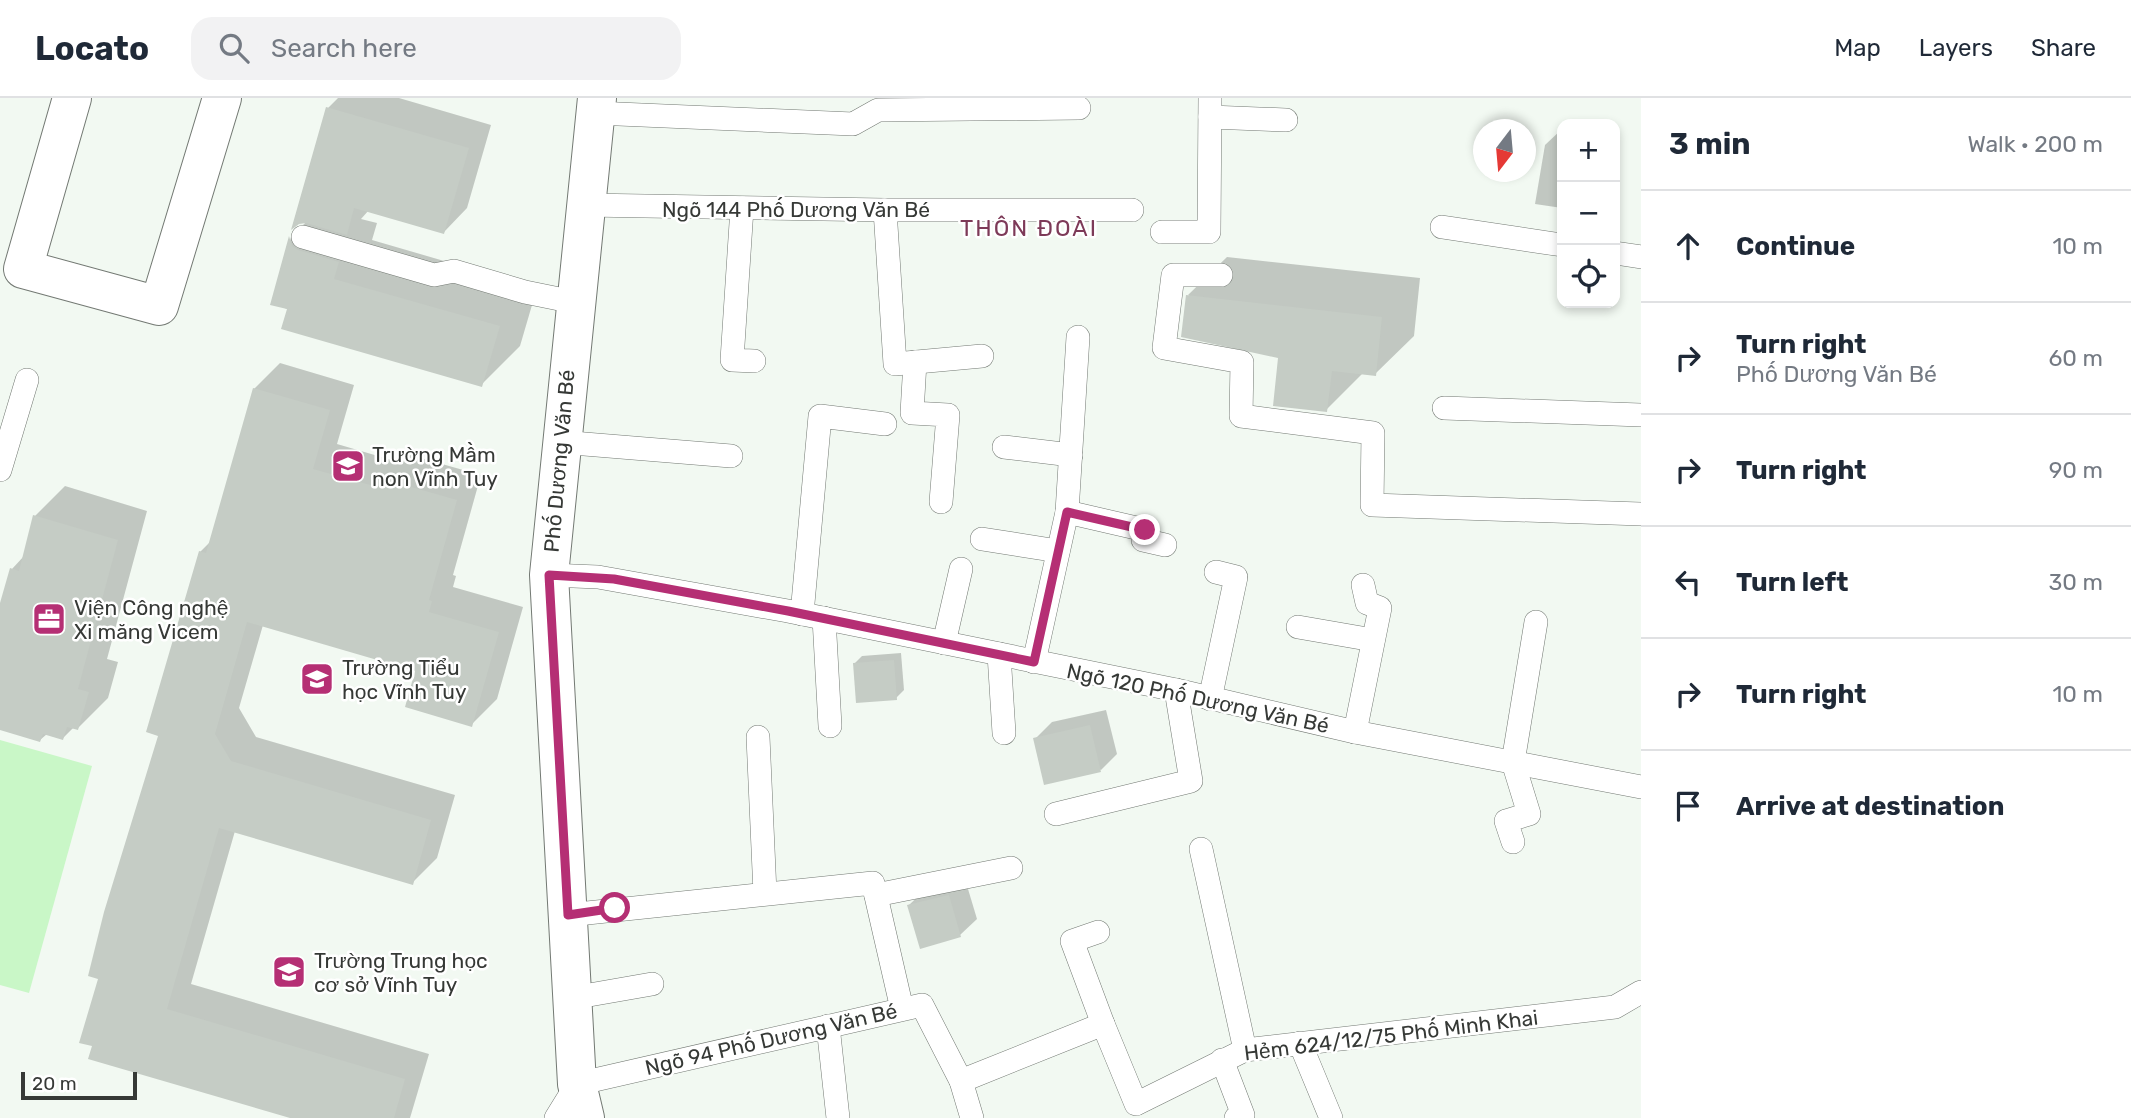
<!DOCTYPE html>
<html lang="en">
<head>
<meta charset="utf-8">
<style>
	body { margin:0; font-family:Rubik,sans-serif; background:#f2f2f3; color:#1f2937 }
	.controls { position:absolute; right:21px; top:21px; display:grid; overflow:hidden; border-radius:14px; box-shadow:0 4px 10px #0003 }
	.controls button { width:63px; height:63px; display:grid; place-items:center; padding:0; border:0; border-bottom:2px solid #e0e1e3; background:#fff; color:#1f2937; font:35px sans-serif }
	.compass { position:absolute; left:1473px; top:21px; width:63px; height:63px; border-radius:50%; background:#fff; box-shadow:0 4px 10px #0003; rotate:196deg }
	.scale { position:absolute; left:21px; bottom:18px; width:116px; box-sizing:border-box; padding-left:7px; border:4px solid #363936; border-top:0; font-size:19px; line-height:24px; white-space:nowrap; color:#363936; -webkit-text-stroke:5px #fff; paint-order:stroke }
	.stop { position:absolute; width:21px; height:21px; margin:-16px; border:5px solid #b52f74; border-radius:50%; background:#fff }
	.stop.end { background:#b52f74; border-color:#fff; box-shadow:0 2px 7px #0008 }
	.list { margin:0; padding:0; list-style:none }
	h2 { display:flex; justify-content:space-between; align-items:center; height:91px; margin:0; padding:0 28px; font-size:30px }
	h2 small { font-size:23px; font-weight:400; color:#747a83 }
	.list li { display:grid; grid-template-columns:46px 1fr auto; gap:21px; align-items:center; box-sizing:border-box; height:112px; padding:0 28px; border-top:2px solid #e0e1e3 }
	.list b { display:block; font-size:26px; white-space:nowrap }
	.list p { margin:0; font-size:23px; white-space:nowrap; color:#747a83 }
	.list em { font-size:23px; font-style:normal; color:#747a83 }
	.icon { flex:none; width:38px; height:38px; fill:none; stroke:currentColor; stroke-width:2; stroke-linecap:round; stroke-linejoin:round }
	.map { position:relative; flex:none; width:1641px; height:1020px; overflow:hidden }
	header { display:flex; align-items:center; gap:42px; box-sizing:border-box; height:98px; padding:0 35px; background:#fff; border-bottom:2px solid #e0e1e3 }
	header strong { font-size:33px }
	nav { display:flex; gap:38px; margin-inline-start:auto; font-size:24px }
	.search { width:490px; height:63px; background:#f2f2f3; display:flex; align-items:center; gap:18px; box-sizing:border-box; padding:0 24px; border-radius:21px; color:#747a83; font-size:26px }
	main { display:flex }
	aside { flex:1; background:#fff }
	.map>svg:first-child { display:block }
	.green { fill:#c9f7c7 }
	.shadow { fill:#0003 }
	.building { fill:#c5ccc5 }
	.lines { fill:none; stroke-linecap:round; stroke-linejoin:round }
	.service-casing { stroke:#737973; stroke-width:24 }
	.minor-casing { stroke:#737973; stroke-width:40 }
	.tertiary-casing { stroke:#737973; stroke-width:40 }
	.service { stroke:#fff; stroke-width:23 }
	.minor { stroke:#fff; stroke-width:38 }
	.tertiary { stroke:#fff; stroke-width:38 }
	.route { stroke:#b52f74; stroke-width:9 }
	.labels { text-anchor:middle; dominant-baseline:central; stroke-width:5; stroke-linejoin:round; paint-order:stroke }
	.street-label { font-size:21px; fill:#363936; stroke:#fff }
	.poi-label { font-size:21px; fill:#363936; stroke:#fff; text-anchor:start }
	.neighbourhood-label { font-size:23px; letter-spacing:2px; fill:#7d3a58; stroke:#fff }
</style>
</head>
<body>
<header>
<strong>Locato</strong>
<div class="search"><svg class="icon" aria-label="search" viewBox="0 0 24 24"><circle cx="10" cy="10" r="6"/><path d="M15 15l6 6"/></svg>Search here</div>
<nav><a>Map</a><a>Layers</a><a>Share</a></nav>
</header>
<main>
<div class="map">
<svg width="1641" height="1020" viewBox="0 0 1641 1020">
	<rect width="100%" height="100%" fill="#f2f9f2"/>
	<path class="green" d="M 0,642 L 92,668 L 29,895 L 0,887 Z"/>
	<g class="shadow">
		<path d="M 338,0 L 399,0 L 491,27 L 467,110 L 444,134 L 369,112 L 361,121 L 377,125 L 372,142 L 537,190 L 520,248 L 481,287 L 272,205 L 291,139 L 306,124 L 328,10 Z"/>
		<path d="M 1562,31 L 1562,110 L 1535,106 L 1545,47 Z"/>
		<path d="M 1227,159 L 1420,180 L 1414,238 L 1375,276 L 1363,275 L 1326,312 L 1280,258 L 1188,197 Z"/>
		<path d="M 280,265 L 354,287 L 337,346 L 402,365 L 410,357 L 481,377 L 453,477 L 456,478 L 453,489 L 523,509 L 497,601 L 471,627 L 417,572 L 263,527 L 239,610 L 256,639 L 455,697 L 437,760 L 412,785 L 235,733 L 191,886 L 429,956 L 410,1020 L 296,1020 L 94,947 L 100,880 L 160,636 L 200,454 L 211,443 L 254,291 Z"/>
		<path d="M 65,388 L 147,413 L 107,561 L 118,564 L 108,600 L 78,630 L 74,629 L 63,640 L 47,636 L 40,642 L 0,622 L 0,516 L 12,471 L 24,458 L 35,418 Z"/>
		<path d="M 901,555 L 904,592 L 896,600 L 854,566 L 862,558 Z"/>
		<path d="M 1106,612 L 1117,656 L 1101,672 L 1035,641 L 1052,624 Z"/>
		<path d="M 965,781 L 977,821 L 960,837 L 909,807 L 926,791 Z"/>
	</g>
	<g class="building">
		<path d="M 326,9 L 469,50 L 444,136 L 354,110 L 347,137 L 306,125 L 299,126 L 291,132 Z"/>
		<path d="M 289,138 L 292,148 L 298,152 L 339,164 L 334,181 L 500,228 L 482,289 L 281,231 L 287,211 L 270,207 Z"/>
		<path d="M 1186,197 L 1382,219 L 1376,278 L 1332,273 L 1327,314 L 1273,308 L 1278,260 L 1181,239 Z"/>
		<path d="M 253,290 L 330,312 L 313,371 L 381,390 L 383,381 L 457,402 L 429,502 L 432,503 L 429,514 L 499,534 L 472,629 L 405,609 L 415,573 L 247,524 L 215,636 L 231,663 L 431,722 L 413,787 L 219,730 L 167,911 L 405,981 L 394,1020 L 290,1020 L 88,961 L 92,948 L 79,945 L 98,881 L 88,878 L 104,814 L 158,638 L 146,634 L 199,453 L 206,455 Z"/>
		<path d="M 33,417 L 118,442 L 78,591 L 89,594 L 78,632 L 67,629 L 63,642 L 43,636 L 40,644 L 0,632 L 0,505 L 10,470 L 19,473 Z"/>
		<path d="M 894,562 L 897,602 L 856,605 L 853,565 Z"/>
		<path d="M 1090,627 L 1101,674 L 1044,687 L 1033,640 Z"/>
		<path d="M 949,797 L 961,839 L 920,851 L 907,807 Z"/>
	</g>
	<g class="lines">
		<defs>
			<g id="service">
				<path d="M 595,15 L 853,26 L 878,12 L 1079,10"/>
				<path d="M 1210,19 L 1286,22"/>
				<path d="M 586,107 L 885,112 L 1132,112"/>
				<path d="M 742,110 L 732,262 L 754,263"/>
				<path d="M 885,112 L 895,266 L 982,258"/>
				<path d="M 1442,129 L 1562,147"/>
				<path d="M 1162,134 L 1209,134 L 1210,0"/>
				<path d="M 303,139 L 434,177 L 454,173 L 525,194 L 574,204"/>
				<path d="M 1615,155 L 1641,159"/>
				<path d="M 1221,177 L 1173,177 L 1164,250 L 1242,264 L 1241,318 L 1373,335 L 1372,407 L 1641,416"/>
				<path d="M 915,264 L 912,315 L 948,317 L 941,404"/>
				<path d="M 1444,310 L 1641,317"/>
				<path d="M 560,344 L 731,358"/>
				<path d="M 1004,349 L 1071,357"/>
				<path d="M 0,372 L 27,282"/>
				<path d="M 1067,414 L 1145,432 L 1143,442 L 1165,447"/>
				<path d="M 982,441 L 1058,453"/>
				<path d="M 549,477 L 598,479 L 788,513 L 1176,592 L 1355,634 L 1641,689"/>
				<path d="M 802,516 L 820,318 L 885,326"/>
				<path d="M 824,520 L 830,628"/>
				<path d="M 1298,529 L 1373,542"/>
				<path d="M 944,545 L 961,471"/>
				<path d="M 999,556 L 1004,635"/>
				<path d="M 1034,564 L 1067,414 L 1078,239"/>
				<path d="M 1210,601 L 1236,479 L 1216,474"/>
				<path d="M 1355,634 L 1380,510 L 1367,505 L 1363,487"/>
				<path d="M 758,639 L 765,795"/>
				<path d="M 1056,716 L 1191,683 L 1176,592"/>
				<path d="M 1513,744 L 1506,723 L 1529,716 L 1513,664 L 1536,524"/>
				<path d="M 1201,751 L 1245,952"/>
				<path d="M 876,797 L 1011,770"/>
				<path d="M 568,817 L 873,785 L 902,911"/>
				<path d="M 1098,834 L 1072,843 L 1103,926"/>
				<path d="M 572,900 L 652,886"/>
				<path d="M 828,928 L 838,1020"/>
				<path d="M 1300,945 L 1331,1020"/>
				<path d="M 1222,962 L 1243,1017 L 1236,1020"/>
				<path d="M 961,983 L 1103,926 L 1136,1006 L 1245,952 L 1615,909 L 1641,894"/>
				<path d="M 556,1020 L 577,986 L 922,907 L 961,983 L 972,1020"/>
			</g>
			<path id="minor" d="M 72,0 L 23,171 L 159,208 L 222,0"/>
			<path id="tertiary" d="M 585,1020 L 577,986 L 549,477 L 597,0"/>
		</defs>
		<use href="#service" class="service-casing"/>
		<use href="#minor" class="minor-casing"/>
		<use href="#tertiary" class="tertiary-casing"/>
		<use href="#service" class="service"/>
		<use href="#minor" class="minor"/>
		<use href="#tertiary" class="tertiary"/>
	</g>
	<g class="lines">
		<path class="route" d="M 615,810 L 568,817 L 549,477 L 614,481 L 788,513 L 1034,564 L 1067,414 L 1145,432"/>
	</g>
	<defs>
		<symbol id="school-square" viewBox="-11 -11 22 22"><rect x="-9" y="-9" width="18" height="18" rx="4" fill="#b52f74" stroke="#fff"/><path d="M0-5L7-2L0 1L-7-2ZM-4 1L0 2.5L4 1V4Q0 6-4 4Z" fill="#fff"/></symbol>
		<symbol id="office-square" viewBox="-11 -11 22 22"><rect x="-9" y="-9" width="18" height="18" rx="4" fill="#b52f74" stroke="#fff"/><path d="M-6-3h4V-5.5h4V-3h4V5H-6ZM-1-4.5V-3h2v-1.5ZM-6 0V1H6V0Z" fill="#fff"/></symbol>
	</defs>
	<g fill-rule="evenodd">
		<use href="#school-square" x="329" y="349" width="38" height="38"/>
		<use href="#office-square" x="30" y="502" width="38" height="38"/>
		<use href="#school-square" x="298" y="562" width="38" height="38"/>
		<use href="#school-square" x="270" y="855" width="38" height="38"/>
	</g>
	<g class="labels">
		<g class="street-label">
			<text x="796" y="111">Ngõ 144 Phố Dương Văn Bé</text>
			<text transform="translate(559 363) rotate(-85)">Phố Dương Văn Bé</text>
			<text transform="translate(1198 600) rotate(12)">Ngõ 120 Phố Dương Văn Bé</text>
			<text transform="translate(1391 937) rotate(-7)">Hẻm 624/12/75 Phố Minh Khai</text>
			<text transform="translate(771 941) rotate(-13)">Ngõ 94 Phố Dương Văn Bé</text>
		</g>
		<g class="poi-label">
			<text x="372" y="356">Trường Mầm<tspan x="372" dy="24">non Vĩnh Tuy</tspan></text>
			<text x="74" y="509">Viện Công nghệ<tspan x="74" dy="24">Xi măng Vicem</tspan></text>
			<text x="342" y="569">Trường Tiểu<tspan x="342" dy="24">học Vĩnh Tuy</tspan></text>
			<text x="314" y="862">Trường Trung học<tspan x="314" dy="24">cơ sở Vĩnh Tuy</tspan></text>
		</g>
		<g class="neighbourhood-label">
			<text x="1029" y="130">THÔN ĐOÀI</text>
		</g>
	</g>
</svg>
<div class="controls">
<button>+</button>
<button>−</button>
<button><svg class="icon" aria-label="locate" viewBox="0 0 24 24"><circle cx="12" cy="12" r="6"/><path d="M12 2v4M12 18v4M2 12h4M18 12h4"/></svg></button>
</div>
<svg class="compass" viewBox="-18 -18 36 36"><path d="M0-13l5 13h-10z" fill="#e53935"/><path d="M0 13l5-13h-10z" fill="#747a83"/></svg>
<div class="scale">20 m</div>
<div class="stop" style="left:615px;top:810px"></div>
<div class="stop end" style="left:1145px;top:432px"></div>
</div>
<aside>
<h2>3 min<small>Walk · 200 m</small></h2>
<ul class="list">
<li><svg class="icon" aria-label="ahead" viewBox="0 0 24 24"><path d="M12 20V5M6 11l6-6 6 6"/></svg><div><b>Continue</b></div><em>10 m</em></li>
<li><svg class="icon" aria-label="right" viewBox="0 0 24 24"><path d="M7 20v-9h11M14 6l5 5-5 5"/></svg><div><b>Turn right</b><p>Phố Dương Văn Bé</p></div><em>60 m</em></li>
<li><svg class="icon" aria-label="right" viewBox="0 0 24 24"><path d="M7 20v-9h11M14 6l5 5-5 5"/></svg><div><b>Turn right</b></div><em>90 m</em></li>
<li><svg class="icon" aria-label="left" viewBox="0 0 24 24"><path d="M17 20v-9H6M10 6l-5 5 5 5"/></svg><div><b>Turn left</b></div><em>30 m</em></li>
<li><svg class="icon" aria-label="right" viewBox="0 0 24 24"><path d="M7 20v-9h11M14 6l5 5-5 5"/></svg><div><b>Turn right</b></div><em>10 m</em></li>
<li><svg class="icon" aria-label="arrive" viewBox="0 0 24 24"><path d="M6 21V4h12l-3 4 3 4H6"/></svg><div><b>Arrive at destination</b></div></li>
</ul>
</aside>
</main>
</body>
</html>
